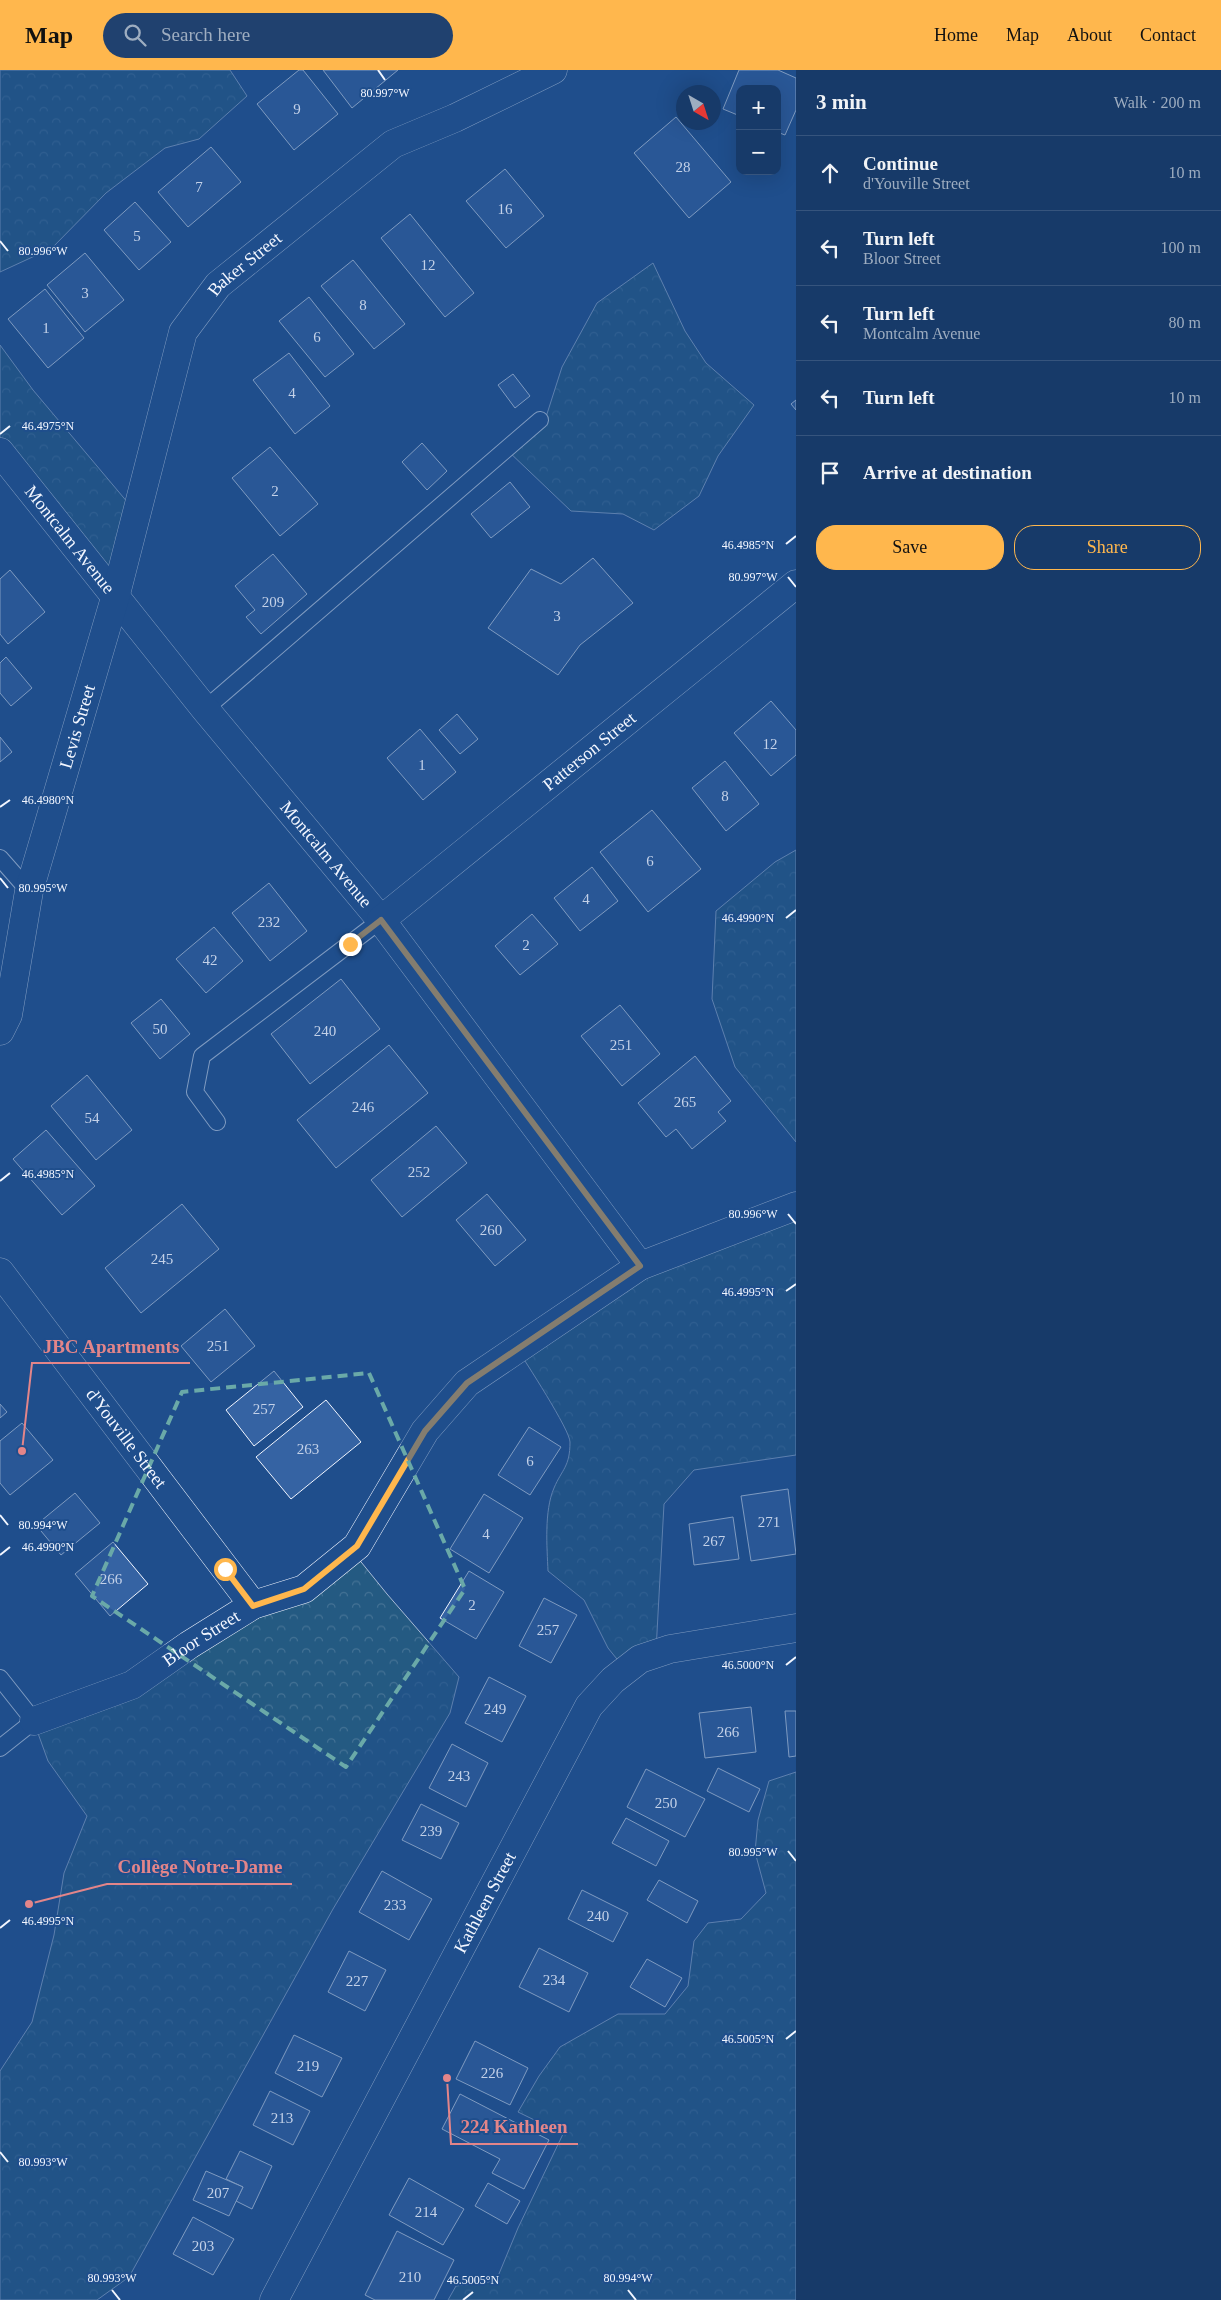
<!DOCTYPE html>
<html lang="en">
<head>
<meta charset="utf-8">
<style>
	body { margin:0; font-family:Georgia,serif; background:#20416f; color:#f1f3f6 }
	.controls { position:absolute; right:15px; top:15px; display:grid; overflow:hidden; border-radius:10px; box-shadow:0 5px 20px #0002 }
	.controls button { width:45px; height:45px; display:grid; place-items:center; padding:0; border:0; border-bottom:1px solid #36547d; background:#173a69; color:#f1f3f6; font:25px sans-serif }
	.compass { position:absolute; left:676px; top:15px; width:45px; height:45px; border-radius:50%; background:#173a69; box-shadow:0 5px 20px #0002; rotate:141deg }
	.stop { position:absolute; width:15px; height:15px; margin:-11px; border:4px solid #ffb74d; border-radius:50%; background:#fff }
	.stop.end { background:#ffb74d; border-color:#fff; box-shadow:0 1px 5px #0008 }
	.list { margin:0; padding:0; list-style:none }
	h2 { display:flex; justify-content:space-between; align-items:center; height:65px; margin:0; padding:0 20px; font-size:21px }
	h2 small { font-size:16px; font-weight:400; color:#9eadc0 }
	.list li { display:grid; grid-template-columns:32px 1fr auto; gap:15px; align-items:center; box-sizing:border-box; height:75px; padding:0 20px; border-top:1px solid #36547d }
	.list b { display:block; font-size:19px; white-space:nowrap }
	.list p { margin:0; font-size:16px; white-space:nowrap; color:#9eadc0 }
	.list em { font-size:16px; font-style:normal; color:#9eadc0 }
	.actions { display:flex; gap:10px; padding:15px 20px }
	.actions a { flex:1; padding:11px 0; border:1px solid #ffb74d; border-radius:20px; text-align:center; font-size:18px; color:#ffb74d }
	.actions .main { background:#ffb74d; color:#111 }
	.icon { flex:none; width:28px; height:28px; fill:none; stroke:currentColor; stroke-width:2; stroke-linecap:round; stroke-linejoin:round }
	.map { position:relative; flex:none; width:796px; height:2230px; overflow:hidden }
	header { display:flex; align-items:center; gap:30px; box-sizing:border-box; height:70px; padding:0 25px; background:#ffb74d; color:#111 }
	header strong { font-size:24px }
	nav { display:flex; gap:28px; margin-inline-start:auto; font-size:18px }
	.search { width:350px; height:45px; background:#20416f; display:flex; align-items:center; gap:12px; box-sizing:border-box; padding:0 18px; border-radius:28px; color:#9eadc0; font-size:19px }
	main { display:flex }
	aside { flex:1; background:#173a69 }
	.map>svg:first-child { display:block }
	.forest { fill:url(#forest-crowns); stroke:#a8bbd7 }
	.building { fill:#3563a3; stroke:#f2f6ff }
	.lines { fill:none; stroke-linecap:round; stroke-linejoin:round }
	.service-casing { stroke:#f2f6ff; stroke-width:18 }
	.minor-casing { stroke:#f2f6ff; stroke-width:29 }
	.tertiary-casing { stroke:#f2f6ff; stroke-width:29 }
	.service { stroke:#1f4e8c; stroke-width:16 }
	.minor { stroke:#1f4e8c; stroke-width:28 }
	.tertiary { stroke:#1f4e8c; stroke-width:28 }
	.route { stroke:#ffb74d; stroke-width:6 }
	.marked { fill:none; stroke:#6aa9a8; stroke-width:4; stroke-dasharray:10 6; stroke-linejoin:round }
	.ticks { fill:none; stroke:#f2f6ff; stroke-width:2 }
	.labels { text-anchor:middle; dominant-baseline:central; stroke-width:4; stroke-linejoin:round; paint-order:stroke }
	.number-label { font-size:15px; fill:#c3d1e8 }
	.street-label { font-size:18px; fill:#f2f6ff; stroke:#1f4e8c }
	.ticks-label { font-size:12px; text-anchor:middle; fill:#f2f6ff; stroke:#1f4e8c; stroke-width:4; stroke-linejoin:round; paint-order:stroke }
	.leader { fill:none; stroke:#e38589; stroke-width:2 }
	.callout-dot { fill:#e38589; stroke:#1f4e8c; stroke-width:2 }
	.callout-label { font-size:19px; text-anchor:middle; font-weight:bold; fill:#e38589; stroke:#1f4e8c; stroke-width:4; stroke-linejoin:round; paint-order:stroke }
</style>
</head>
<body>
<header>
<strong>Map</strong>
<div class="search"><svg class="icon" aria-label="search" viewBox="0 0 24 24"><circle cx="10" cy="10" r="6"/><path d="M15 15l6 6"/></svg>Search here</div>
<nav><a>Home</a><a>Map</a><a>About</a><a>Contact</a></nav>
</header>
<main>
<div class="map">
<svg width="796" height="2230" viewBox="0 0 796 2230">
	<defs>
		<pattern id="forest-crowns" width="20" height="18" patternUnits="userSpaceOnUse" patternTransform="scale(1.25)"><rect width="20" height="18" fill="#245a82"/><path d="M2 6a3 3 0 1 1 6 0M12 15a3 3 0 1 1 6 0" fill="none" stroke="#447295"/></pattern>
	</defs>
	<rect width="100%" height="100%" fill="#1f4e8c"/>
	<g class="forest">
		<path d="M 0,0 L 230,0 L 247,26 L 199,69 L 165,78 L 106,123 L 52,178 L 0,202 Z"/>
		<path d="M 653,193 L 685,261 L 706,293 L 754,335 L 718,386 L 699,426 L 654,460 L 623,444 L 571,441 L 507,380 L 546,347 L 562,297 L 597,233 Z"/>
		<path d="M 0,275 L 33,320 L 134,440 L 114,521 L 0,374 Z"/>
		<path d="M 796,780 L 796,1072 L 735,997 L 712,929 L 716,841 L 775,792 Z"/>
		<path d="M 796,1133 L 796,1385 L 694,1400 L 664,1434 L 656,1581 L 625,1599 L 608,1578 L 584,1530 L 548,1501 C 547,1477 544,1441 554,1418 C 562,1399 570,1397 570,1372 C 570,1360 525,1291 516,1277 L 641,1193 Z"/>
		<path d="M 353,1482 L 387,1524 L 459,1607 L 450,1643 L 333,1839 L 129,2207 L 97,2230 L 0,2230 L 0,2001 L 32,1952 L 54,1865 L 64,1803 L 87,1746 L 48,1691 L 35,1655 Z"/>
		<path d="M 796,1702 L 796,2230 L 448,2230 L 456,2216 L 496,2211 L 518,2158 L 563,2064 L 518,2042 L 539,2006 L 560,1977 L 618,1944 L 665,1944 L 688,1916 L 694,1871 L 708,1853 L 741,1849 L 766,1823 L 755,1782 L 758,1750 L 769,1711 Z"/>
	</g>
	<g class="building">
		<path d="M 299,0 L 303,0 L 338,44 L 294,80 L 257,34 Z"/>
		<path d="M 323,0 L 398,0 L 352,38 Z"/>
		<path d="M 739,0 L 778,0 L 796,8 L 796,40 L 785,65 L 777,62 L 777,19 L 740,19 L 740,46 L 723,39 Z"/>
		<path d="M 676,47 L 731,112 L 689,148 L 634,83 Z"/>
		<path d="M 211,77 L 241,112 L 188,157 L 158,122 Z"/>
		<path d="M 505,99 L 544,146 L 506,178 L 466,131 Z"/>
		<path d="M 135,132 L 171,172 L 139,200 L 104,160 Z"/>
		<path d="M 410,144 L 474,223 L 445,247 L 381,168 Z"/>
		<path d="M 85,183 L 124,230 L 85,262 L 47,215 Z"/>
		<path d="M 353,190 L 405,254 L 374,279 L 321,216 Z"/>
		<path d="M 45,219 L 84,268 L 48,298 L 8,249 Z"/>
		<path d="M 309,227 L 354,284 L 325,307 L 279,251 Z"/>
		<path d="M 289,283 L 330,336 L 295,364 L 253,310 Z"/>
		<path d="M 513,304 L 530,326 L 515,338 L 498,315 Z"/>
		<path d="M 796,330 L 796,340 L 791,334 Z"/>
		<path d="M 422,373 L 447,401 L 427,420 L 402,392 Z"/>
		<path d="M 270,377 L 318,434 L 280,466 L 232,408 Z"/>
		<path d="M 510,412 L 530,437 L 491,468 L 471,444 Z"/>
		<path d="M 273,484 L 307,524 L 261,564 L 246,547 L 255,540 L 235,516 Z"/>
		<path d="M 593,488 L 633,533 L 580,575 L 558,605 L 488,558 L 531,499 L 561,514 Z"/>
		<path d="M 10,500 L 45,542 L 8,574 L 0,564 L 0,509 Z"/>
		<path d="M 6,587 L 32,618 L 11,636 L 0,623 L 0,593 Z"/>
		<path d="M 771,631 L 796,660 L 796,685 L 771,706 L 734,663 Z"/>
		<path d="M 457,644 L 478,669 L 460,684 L 439,660 Z"/>
		<path d="M 420,659 L 456,702 L 423,730 L 387,688 Z"/>
		<path d="M 0,667 L 12,682 L 0,692 Z"/>
		<path d="M 725,691 L 759,734 L 726,761 L 692,718 Z"/>
		<path d="M 652,740 L 701,799 L 648,842 L 600,782 Z"/>
		<path d="M 592,797 L 618,831 L 580,861 L 554,828 Z"/>
		<path d="M 269,813 L 307,861 L 270,891 L 232,843 Z"/>
		<path d="M 532,844 L 558,874 L 520,905 L 495,876 Z"/>
		<path d="M 214,857 L 243,891 L 206,923 L 176,889 Z"/>
		<path d="M 341,909 L 380,959 L 310,1014 L 271,964 Z"/>
		<path d="M 161,929 L 190,964 L 160,989 L 131,953 Z"/>
		<path d="M 620,935 L 660,984 L 622,1016 L 581,966 Z"/>
		<path d="M 389,975 L 428,1023 L 336,1098 L 297,1050 Z"/>
		<path d="M 695,986 L 731,1031 L 718,1042 L 726,1051 L 692,1079 L 676,1059 L 666,1067 L 638,1033 Z"/>
		<path d="M 87,1005 L 132,1060 L 96,1090 L 51,1036 Z"/>
		<path d="M 436,1056 L 467,1093 L 402,1147 L 371,1110 Z"/>
		<path d="M 46,1060 L 95,1116 L 62,1145 L 13,1089 Z"/>
		<path d="M 487,1124 L 526,1170 L 495,1196 L 456,1150 Z"/>
		<path d="M 182,1134 L 219,1179 L 141,1243 L 105,1198 Z"/>
		<path d="M 225,1239 L 255,1276 L 211,1312 L 181,1276 Z"/>
		<path d="M 274,1301 L 303,1337 L 254,1376 L 226,1340 Z"/>
		<path d="M 326,1330 L 361,1372 L 291,1429 L 256,1387 Z"/>
		<path d="M 0,1334 L 7,1342 L 0,1348 Z"/>
		<path d="M 22,1353 L 53,1390 L 10,1425 L 0,1413 L 0,1371 Z"/>
		<path d="M 529,1357 L 561,1377 L 530,1425 L 498,1405 Z"/>
		<path d="M 788,1419 L 796,1484 L 751,1491 L 741,1426 Z"/>
		<path d="M 75,1423 L 100,1453 L 61,1485 L 36,1455 Z"/>
		<path d="M 484,1424 L 523,1448 L 489,1503 L 450,1479 Z"/>
		<path d="M 733,1447 L 739,1489 L 694,1495 L 689,1454 Z"/>
		<path d="M 113,1472 L 148,1514 L 110,1546 L 75,1504 Z"/>
		<path d="M 469,1501 L 504,1522 L 476,1569 L 440,1548 Z"/>
		<path d="M 544,1528 L 577,1545 L 551,1593 L 519,1576 Z"/>
		<path d="M 489,1607 L 526,1626 L 502,1672 L 465,1653 Z"/>
		<path d="M 751,1637 L 756,1682 L 705,1688 L 699,1643 Z"/>
		<path d="M 785,1641 L 796,1641 L 796,1686 L 789,1687 Z"/>
		<path d="M 452,1674 L 488,1693 L 466,1737 L 429,1718 Z"/>
		<path d="M 718,1698 L 760,1719 L 749,1742 L 707,1721 Z"/>
		<path d="M 646,1699 L 705,1729 L 685,1767 L 627,1737 Z"/>
		<path d="M 421,1734 L 459,1753 L 441,1789 L 402,1770 Z"/>
		<path d="M 626,1748 L 669,1771 L 656,1796 L 612,1773 Z"/>
		<path d="M 382,1801 L 432,1829 L 409,1870 L 359,1842 Z"/>
		<path d="M 659,1810 L 698,1831 L 687,1853 L 647,1830 Z"/>
		<path d="M 582,1820 L 628,1843 L 613,1872 L 568,1849 Z"/>
		<path d="M 539,1878 L 588,1903 L 569,1942 L 519,1917 Z"/>
		<path d="M 349,1881 L 386,1900 L 365,1941 L 328,1922 Z"/>
		<path d="M 647,1889 L 682,1908 L 665,1937 L 630,1917 Z"/>
		<path d="M 294,1965 L 342,1988 L 322,2027 L 275,2003 Z"/>
		<path d="M 475,1971 L 528,1998 L 510,2035 L 456,2009 Z"/>
		<path d="M 270,2021 L 310,2041 L 293,2075 L 253,2055 Z"/>
		<path d="M 460,2024 L 549,2070 L 524,2119 L 492,2103 L 500,2089 L 442,2059 Z"/>
		<path d="M 240,2081 L 272,2096 L 252,2139 L 236,2131 L 243,2117 L 226,2109 Z"/>
		<path d="M 206,2101 L 243,2117 L 229,2146 L 193,2130 Z"/>
		<path d="M 409,2108 L 464,2139 L 443,2175 L 389,2145 Z"/>
		<path d="M 488,2113 L 520,2131 L 507,2154 L 475,2136 Z"/>
		<path d="M 193,2147 L 234,2169 L 213,2205 L 173,2184 Z"/>
		<path d="M 397,2161 L 454,2190 L 434,2230 L 375,2230 L 365,2225 Z"/>
	</g>
	<g class="lines">
		<defs>
			<g id="service">
				<path d="M 205,639 L 540,350"/>
				<path d="M 0,788 L 29,821"/>
				<path d="M 217,1052 L 195,1022 L 202,986 L 381,850"/>
				<path d="M 0,1608 L 34,1651 L 0,1678"/>
			</g>
			<g id="minor">
				<path id="s1" d="M 0,382 L 205,639 L 381,850 L 640,1196"/>
				<path id="s2" d="M 381,850 L 796,514"/>
				<path id="s3" d="M 0,961 L 8,945 L 29,821 L 115,528 L 183,262 L 218,215 L 393,74 L 455,48 L 553,0"/>
				<path id="s4" d="M 0,1202 L 253,1535"/>
				<path id="s5" d="M 34,1651 L 132,1615 L 189,1575 L 253,1535 L 304,1519 L 357,1476 L 425,1361 L 467,1313 L 640,1196 L 796,1136"/>
			</g>
			<g id="tertiary">
				<path id="s6" d="M 274,2230 L 589,1636 L 613,1610 L 640,1589 L 670,1579 L 796,1558"/>
			</g>
		</defs>
		<use href="#service" class="service-casing"/>
		<use href="#minor" class="minor-casing"/>
		<use href="#tertiary" class="tertiary-casing"/>
		<use href="#service" class="service"/>
		<use href="#minor" class="minor"/>
		<use href="#tertiary" class="tertiary"/>
	</g>
	<g class="lines">
		<path class="route" d="M 225,1499 L 253,1536 L 304,1519 L 357,1476 L 425,1361 L 467,1313 L 640,1196 L 381,850 L 350,874"/>
	</g>
	<path d="M0 0H796V2230H0ZM 369,1303 L 465,1519 L 346,1697 L 92,1526 L 182,1322 Z" fill="#1f4e8c" fill-opacity=".55" fill-rule="evenodd"/>
	<path class="marked" d="M 369,1303 L 465,1519 L 346,1697 L 92,1526 L 182,1322 Z"/>
	<path class="ticks" d="M 378,0 L 385,10M 0,171 L 8,181M 0,364 L 10,356M 786,474 L 796,466M 788,507 L 796,517M 0,737 L 10,730M 0,808 L 8,818M 786,848 L 796,840M 0,1111 L 10,1103M 788,1144 L 796,1154M 786,1221 L 796,1214M 0,1445 L 8,1455M 0,1485 L 10,1477M 786,1595 L 796,1587M 788,1781 L 796,1791M 0,1858 L 10,1850M 786,1969 L 796,1961M 0,2082 L 8,2092M 112,2220 L 120,2230M 628,2220 L 636,2230M 463,2230 L 473,2222"/>
	<g class="labels">
		<g class="number-label">
			<text x="297" y="39">9</text>
			<text x="683" y="97">28</text>
			<text x="199" y="117">7</text>
			<text x="505" y="139">16</text>
			<text x="137" y="166">5</text>
			<text x="428" y="195">12</text>
			<text x="85" y="223">3</text>
			<text x="363" y="235">8</text>
			<text x="46" y="258">1</text>
			<text x="317" y="267">6</text>
			<text x="292" y="323">4</text>
			<text x="275" y="421">2</text>
			<text x="273" y="532">209</text>
			<text x="557" y="546">3</text>
			<text x="770" y="674">12</text>
			<text x="422" y="695">1</text>
			<text x="725" y="726">8</text>
			<text x="650" y="791">6</text>
			<text x="586" y="829">4</text>
			<text x="269" y="852">232</text>
			<text x="526" y="875">2</text>
			<text x="210" y="890">42</text>
			<text x="160" y="959">50</text>
			<text x="325" y="961">240</text>
			<text x="621" y="975">251</text>
			<text x="685" y="1032">265</text>
			<text x="363" y="1037">246</text>
			<text x="92" y="1048">54</text>
			<text x="419" y="1102">252</text>
			<text x="491" y="1160">260</text>
			<text x="162" y="1189">245</text>
			<text x="218" y="1276">251</text>
			<text x="264" y="1339">257</text>
			<text x="308" y="1379">263</text>
			<text x="530" y="1391">6</text>
			<text x="769" y="1452">271</text>
			<text x="486" y="1464">4</text>
			<text x="714" y="1471">267</text>
			<text x="111" y="1509">266</text>
			<text x="472" y="1535">2</text>
			<text x="548" y="1560">257</text>
			<text x="495" y="1639">249</text>
			<text x="728" y="1662">266</text>
			<text x="459" y="1706">243</text>
			<text x="666" y="1733">250</text>
			<text x="431" y="1761">239</text>
			<text x="395" y="1835">233</text>
			<text x="598" y="1846">240</text>
			<text x="554" y="1910">234</text>
			<text x="357" y="1911">227</text>
			<text x="308" y="1996">219</text>
			<text x="492" y="2003">226</text>
			<text x="282" y="2048">213</text>
			<text x="218" y="2123">207</text>
			<text x="426" y="2142">214</text>
			<text x="203" y="2176">203</text>
			<text x="410" y="2207">210</text>
		</g>
		<g class="street-label">
			<text stroke="none"><textPath href="#s3" startOffset="816">Baker Street</textPath></text>
			<text stroke="none"><textPath href="#s1" startOffset="112">Montcalm Avenue</textPath></text>
			<text stroke="none"><textPath href="#s3" startOffset="315">Levis Street</textPath></text>
			<text stroke="none"><textPath href="#s2" startOffset="268">Patterson Street</textPath></text>
			<text stroke="none"><textPath href="#s1" startOffset="518">Montcalm Avenue</textPath></text>
			<text stroke="none"><textPath href="#s4" startOffset="209">d'Youville Street</textPath></text>
			<text stroke="none"><textPath href="#s5" startOffset="188">Bloor Street</textPath></text>
			<text stroke="none"><textPath href="#s6" startOffset="450">Kathleen Street</textPath></text>
		</g>
	</g>
	<g class="ticks-label">
		<text x="385" y="27">80.997°W</text>
		<text x="43" y="185">80.996°W</text>
		<text x="48" y="360">46.4975°N</text>
		<text x="748" y="479">46.4985°N</text>
		<text x="753" y="511">80.997°W</text>
		<text x="48" y="734">46.4980°N</text>
		<text x="43" y="822">80.995°W</text>
		<text x="748" y="852">46.4990°N</text>
		<text x="48" y="1108">46.4985°N</text>
		<text x="753" y="1148">80.996°W</text>
		<text x="748" y="1226">46.4995°N</text>
		<text x="43" y="1459">80.994°W</text>
		<text x="48" y="1481">46.4990°N</text>
		<text x="748" y="1599">46.5000°N</text>
		<text x="753" y="1786">80.995°W</text>
		<text x="48" y="1855">46.4995°N</text>
		<text x="748" y="1973">46.5005°N</text>
		<text x="43" y="2096">80.993°W</text>
		<text x="112" y="2212">80.993°W</text>
		<text x="628" y="2212">80.994°W</text>
		<text x="473" y="2214">46.5005°N</text>
	</g>
	<path class="leader" d="M22 1381L32 1293H190M29 1834L107 1814H292M447 2008L451 2074H578"/>
	<g class="callout-dot">
		<circle cx="22" cy="1381" r="5"/>
		<circle cx="29" cy="1834" r="5"/>
		<circle cx="447" cy="2008" r="5"/>
	</g>
	<g class="callout-label">
		<text x="111" y="1283">JBC Apartments</text>
		<text x="200" y="1803">Collège Notre-Dame</text>
		<text x="514" y="2063">224 Kathleen</text>
	</g>
</svg>
<div class="controls">
<button>+</button>
<button>−</button>
</div>
<svg class="compass" viewBox="-18 -18 36 36"><path d="M0-13l5 13h-10z" fill="#e53935"/><path d="M0 13l5-13h-10z" fill="#9eadc0"/></svg>
<div class="stop" style="left:225px;top:1499px"></div>
<div class="stop end" style="left:350px;top:874px"></div>
</div>
<aside>
<h2>3 min<small>Walk · 200 m</small></h2>
<ul class="list">
<li><svg class="icon" aria-label="ahead" viewBox="0 0 24 24"><path d="M12 20V5M6 11l6-6 6 6"/></svg><div><b>Continue</b><p>d'Youville Street</p></div><em>10 m</em></li>
<li><svg class="icon" aria-label="left" viewBox="0 0 24 24"><path d="M17 20v-9H6M10 6l-5 5 5 5"/></svg><div><b>Turn left</b><p>Bloor Street</p></div><em>100 m</em></li>
<li><svg class="icon" aria-label="left" viewBox="0 0 24 24"><path d="M17 20v-9H6M10 6l-5 5 5 5"/></svg><div><b>Turn left</b><p>Montcalm Avenue</p></div><em>80 m</em></li>
<li><svg class="icon" aria-label="left" viewBox="0 0 24 24"><path d="M17 20v-9H6M10 6l-5 5 5 5"/></svg><div><b>Turn left</b></div><em>10 m</em></li>
<li><svg class="icon" aria-label="arrive" viewBox="0 0 24 24"><path d="M6 21V4h12l-3 4 3 4H6"/></svg><div><b>Arrive at destination</b></div></li>
</ul>
<div class="actions"><a class="main">Save</a><a>Share</a></div>
</aside>
</main>
</body>
</html>
